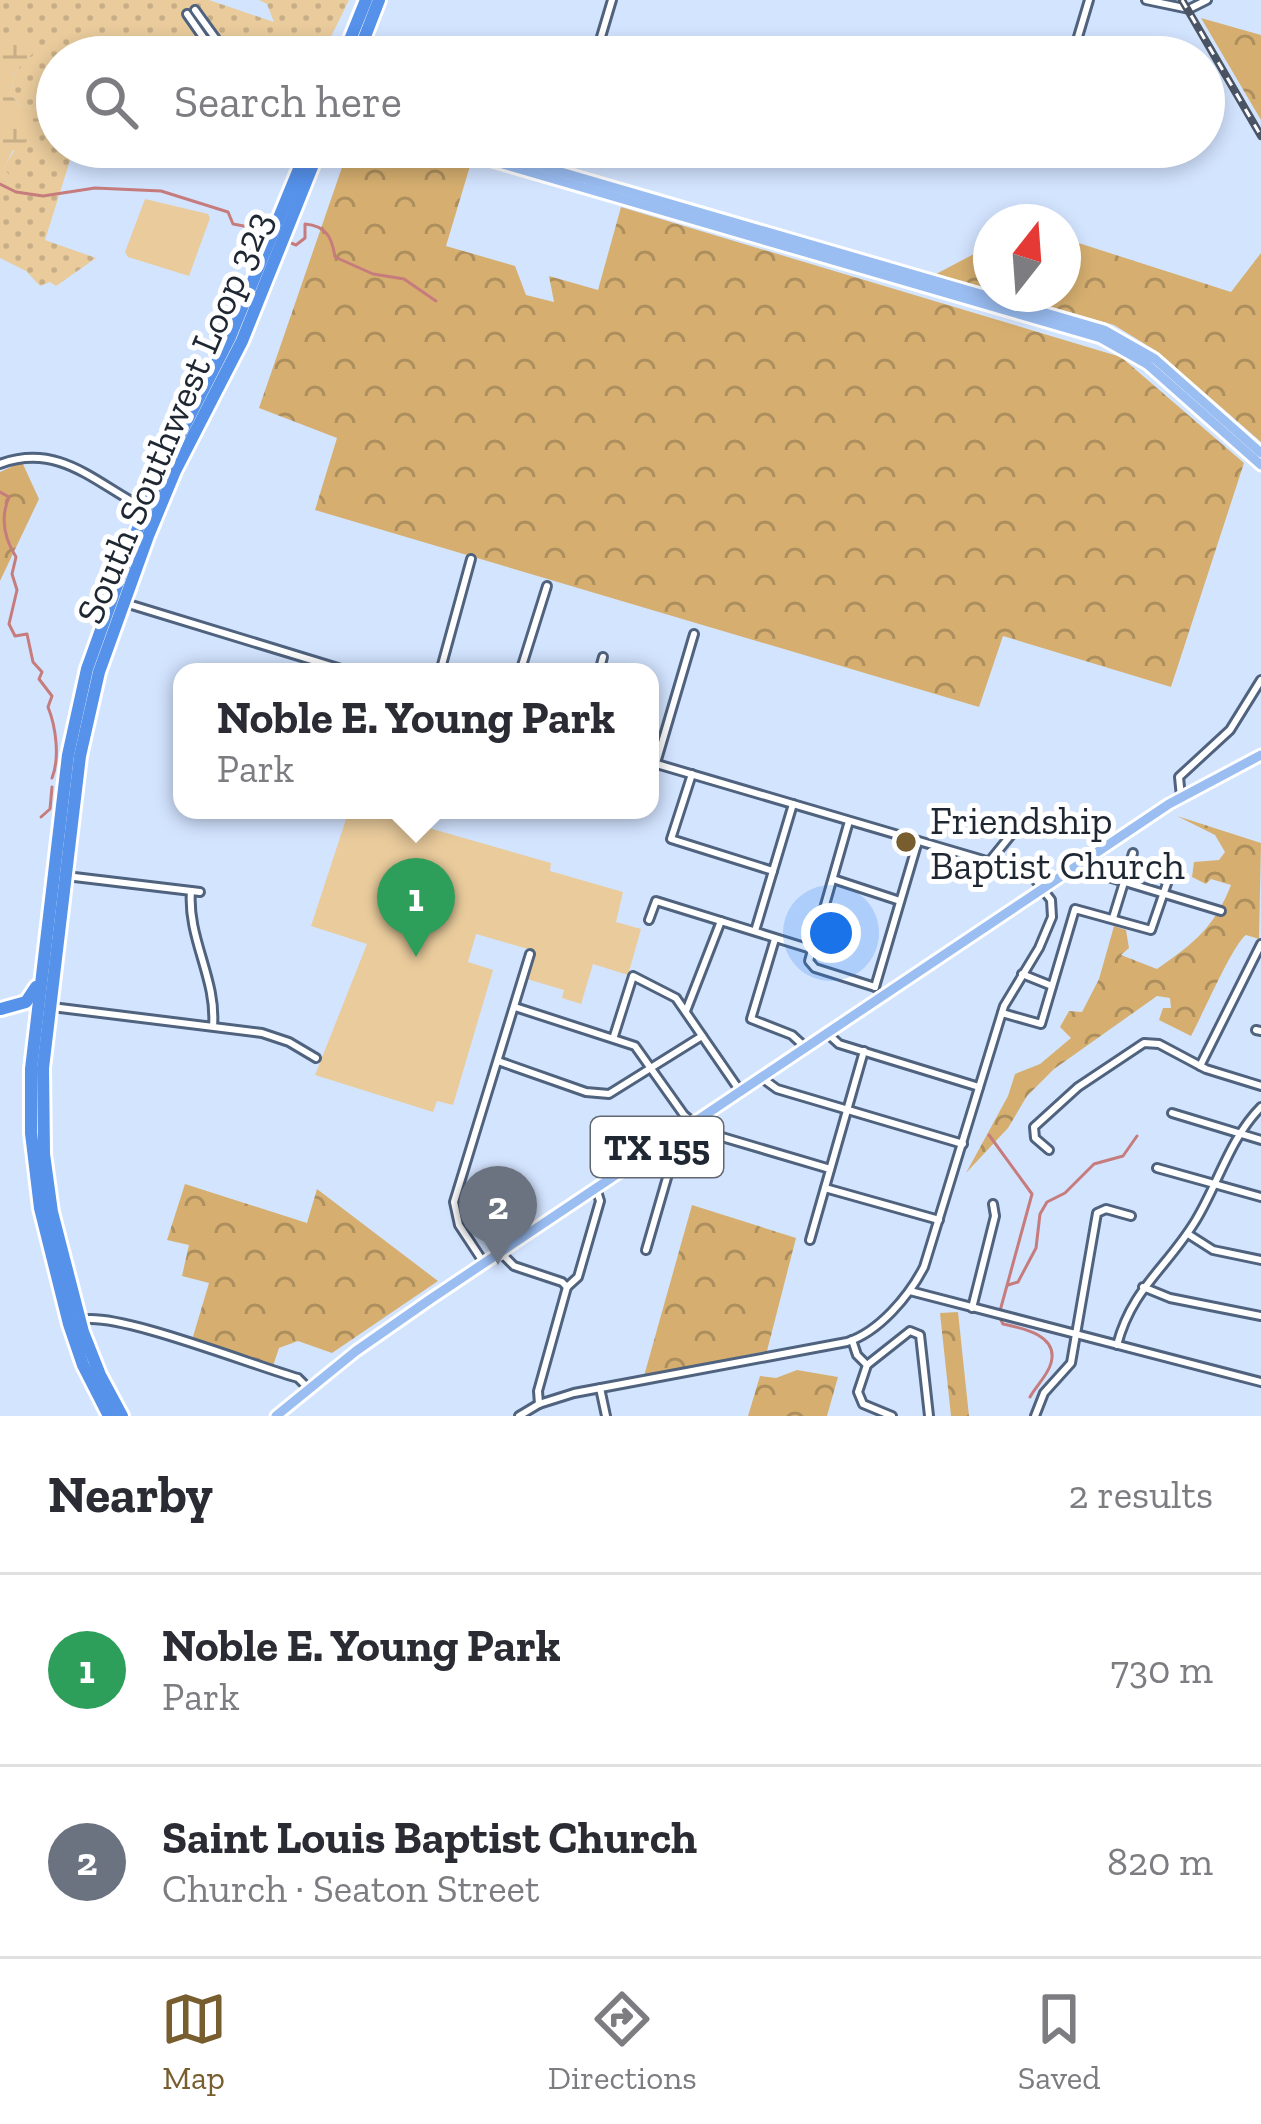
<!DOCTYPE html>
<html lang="en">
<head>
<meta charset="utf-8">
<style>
	body { margin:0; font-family:"Zilla Slab",serif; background:#f2f2f3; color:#2b2b33 }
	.compass { position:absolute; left:973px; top:204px; width:108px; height:108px; border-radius:50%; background:#fff; box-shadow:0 6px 18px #0003; rotate:17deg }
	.you { position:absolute; left:831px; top:933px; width:42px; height:42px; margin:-30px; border:9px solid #fff; border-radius:50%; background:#1a73e8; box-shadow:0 0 0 18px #1a73e833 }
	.badge { display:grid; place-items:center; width:78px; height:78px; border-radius:50%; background:#785d2f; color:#fff; font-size:39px; font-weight:700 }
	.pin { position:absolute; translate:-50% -99px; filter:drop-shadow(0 3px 6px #0008) }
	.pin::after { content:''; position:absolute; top:63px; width:42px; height:36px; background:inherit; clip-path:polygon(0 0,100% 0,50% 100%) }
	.popup { position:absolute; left:173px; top:663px; width:486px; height:156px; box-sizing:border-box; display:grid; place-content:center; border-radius:24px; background:#fff; filter:drop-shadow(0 3px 9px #0005); font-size:39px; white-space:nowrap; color:#7c7c81 }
	.popup b { font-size:45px; color:#2b2b33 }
	.popup::after { content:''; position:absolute; left:50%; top:100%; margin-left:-24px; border:24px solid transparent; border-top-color:#fff }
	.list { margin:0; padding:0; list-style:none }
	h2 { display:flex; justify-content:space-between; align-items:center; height:156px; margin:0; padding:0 48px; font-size:51px }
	h2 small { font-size:39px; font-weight:400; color:#7c7c81 }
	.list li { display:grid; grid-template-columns:78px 1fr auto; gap:36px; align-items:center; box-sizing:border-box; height:192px; padding:0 48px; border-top:3px solid #e1e1e2 }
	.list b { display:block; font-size:45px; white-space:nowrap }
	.list p { margin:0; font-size:39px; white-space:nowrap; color:#7c7c81 }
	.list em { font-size:39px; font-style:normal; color:#7c7c81 }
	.icon { flex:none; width:66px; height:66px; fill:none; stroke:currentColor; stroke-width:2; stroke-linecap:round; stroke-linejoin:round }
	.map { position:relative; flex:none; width:1261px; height:1416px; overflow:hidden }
	.search { position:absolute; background:#fff; box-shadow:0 6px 18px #0003; left:36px; right:36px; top:36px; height:132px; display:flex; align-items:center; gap:30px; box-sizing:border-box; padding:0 42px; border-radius:66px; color:#7c7c81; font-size:45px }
	.sheet { height:540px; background:#fff }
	nav { display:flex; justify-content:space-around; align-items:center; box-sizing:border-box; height:168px; border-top:3px solid #e1e1e2; background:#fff; font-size:33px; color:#7c7c81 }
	nav a { display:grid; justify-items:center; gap:6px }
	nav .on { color:#785d2f }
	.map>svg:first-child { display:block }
	.grass { fill:url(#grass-dots) }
	.forest { fill:url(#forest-crowns) }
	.wetland { fill:url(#wetland-marsh) }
	.park { fill:#e9cb9c }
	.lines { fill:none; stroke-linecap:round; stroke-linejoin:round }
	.stream { stroke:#c67c7d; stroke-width:3 }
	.minor-casing { stroke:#4f627e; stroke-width:12 }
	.major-casing { stroke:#fff; stroke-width:15 }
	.highway-casing { stroke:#fff; stroke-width:18 }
	.minor { stroke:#fff; stroke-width:6 }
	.major { stroke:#9abdf2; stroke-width:9 }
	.highway { stroke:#5691ea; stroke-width:12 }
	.rail-casing { stroke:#4a5464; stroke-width:8 }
	.rail { stroke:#fff; stroke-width:3; stroke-dasharray:9; stroke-linecap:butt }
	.poi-dot { fill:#785d2f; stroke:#fff; stroke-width:4.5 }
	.labels { text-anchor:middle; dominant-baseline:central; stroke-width:10; stroke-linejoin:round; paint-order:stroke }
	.shield { fill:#fff; stroke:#626870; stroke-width:3 }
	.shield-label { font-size:36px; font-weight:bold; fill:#1f2733 }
	.street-label { font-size:39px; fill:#1f2733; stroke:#fff }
	.poi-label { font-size:39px; fill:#1f2733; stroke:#fff; text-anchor:start }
</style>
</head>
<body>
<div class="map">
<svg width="1261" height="1416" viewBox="0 0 1261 1416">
	<defs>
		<pattern id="grass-dots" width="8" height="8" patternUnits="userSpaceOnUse" patternTransform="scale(3)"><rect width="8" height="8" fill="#e9cb9c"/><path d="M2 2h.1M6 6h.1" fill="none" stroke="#c7ae87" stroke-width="1.8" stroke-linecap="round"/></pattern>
		<pattern id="forest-crowns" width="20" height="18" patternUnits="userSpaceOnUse" patternTransform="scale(3)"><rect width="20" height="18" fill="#d6af70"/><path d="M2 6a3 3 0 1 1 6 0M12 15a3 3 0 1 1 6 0" fill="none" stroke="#ad8e5d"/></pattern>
		<pattern id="wetland-marsh" width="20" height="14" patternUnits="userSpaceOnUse" patternTransform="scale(3)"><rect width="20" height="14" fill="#e9cb9c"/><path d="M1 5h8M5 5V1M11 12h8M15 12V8" fill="none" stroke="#c7ae87"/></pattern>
	</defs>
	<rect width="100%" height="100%" fill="#d3e4ff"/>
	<path class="grass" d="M 0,0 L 209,0 L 274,22 L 267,4 L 259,0 L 349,0 L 321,57 L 241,57 L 207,41 L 200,57 L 57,57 L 57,147 L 126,147 L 119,168 L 72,154 L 45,240 L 96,258 L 56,286 L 50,282 L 40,286 L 26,271 L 0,258 L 0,183 L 11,179 L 4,168 C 14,147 31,132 44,112 L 20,105 L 11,95 L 15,72 L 33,52 L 20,48 L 24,36 L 0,36 Z"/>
	<g class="forest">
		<path d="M 1201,18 L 1261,35 L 1261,120 Z"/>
		<path d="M 349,147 L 407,147 L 470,166 L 446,246 L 515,266 L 526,295 L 554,302 L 549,276 L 598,290 L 621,207 L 1121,357 L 1244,463 L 1171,687 L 1003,636 L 979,707 L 315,510 L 337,438 L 259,408 Z"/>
		<path d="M 1063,238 L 1231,292 L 1261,253 L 1261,442 L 1158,352 L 1114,325 L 1007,294 L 1063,294 Z"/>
		<path d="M 991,245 L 991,289 L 936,274 Z"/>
		<path d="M 22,462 L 39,499 L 0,581 L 0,472 Z"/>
		<path d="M 1177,816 L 1261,843 L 1259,939 L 1246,935 C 1233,944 1202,1016 1191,1036 L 1159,1020 L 1163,1008 L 1171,1008 L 1170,998 L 1157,996 L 1054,1069 L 1027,1096 L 1008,1128 L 966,1173 L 1008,1096 L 1015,1074 L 1040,1064 L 1071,1038 L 1060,1027 L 1069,1011 L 1082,1012 L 1099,979 L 1114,926 L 1126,930 L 1129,948 L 1121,955 L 1157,969 C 1194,943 1214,928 1231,885 L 1211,879 L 1206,884 L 1192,877 L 1194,862 L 1219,860 L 1225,852 L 1215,835 Z"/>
		<path d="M 185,1184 L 307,1223 L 317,1189 L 438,1281 L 332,1353 L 298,1341 L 279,1348 L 273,1366 L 192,1340 L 209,1283 L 182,1276 L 189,1245 L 167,1240 Z"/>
		<path d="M 692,1205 L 796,1238 L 767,1351 L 644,1376 Z"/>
		<path d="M 958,1312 L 969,1416 L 951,1416 L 940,1313 Z"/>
		<path d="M 797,1370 L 838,1377 L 827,1416 L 748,1416 L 760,1376 L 776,1378 Z"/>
	</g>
	<path class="wetland" d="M 15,34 L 25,35 L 21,48 L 34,52 L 15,72 L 11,95 L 20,105 L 44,112 L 50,126 L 28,137 L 21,156 L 13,150 L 4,168 L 12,179 L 0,183 L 0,36 Z"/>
	<g class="park">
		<path d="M 145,199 L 208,214 L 210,218 L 189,276 L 128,257 L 125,252 Z"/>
		<path d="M 349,810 L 366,810 L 551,863 L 550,871 L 623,892 L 616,922 L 641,929 L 628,975 L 593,964 L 581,1004 L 562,998 L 564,990 L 527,979 L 535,951 L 476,934 L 468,962 L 493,970 L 453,1105 L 437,1101 L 433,1112 L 315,1075 L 367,944 L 311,926 Z"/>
	</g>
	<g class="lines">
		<g class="stream">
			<path d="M 0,184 L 16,192 L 43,196 L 95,188 L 161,191 L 228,212 L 233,224 L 265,230"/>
			<path d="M 291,243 L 296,245 L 305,238 L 305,224 C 327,226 332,238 335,257 L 373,274 L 404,279 L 436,301"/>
			<path d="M 0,492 L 9,497 C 0,518 4,538 16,557 L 12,574 L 17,590 L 9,624 L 15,636 L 27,634 L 33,662 L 42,672 L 39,679 L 52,696 L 48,707 C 56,727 60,758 52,778"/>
			<path d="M 41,817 L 50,809 L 52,787"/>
			<path d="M 989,1135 L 1032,1194 L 1000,1311"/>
			<path d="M 1008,1285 L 1018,1282 L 1036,1248 L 1040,1214 L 1047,1202 L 1065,1193 L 1094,1164 L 1123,1156 L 1137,1136"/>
			<path d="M 1000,1318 L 1003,1324 C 1022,1328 1059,1335 1051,1363 C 1048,1375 1036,1386 1030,1397"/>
		</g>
		<defs>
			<g id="minor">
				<path d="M 1146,0 L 1189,9 L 1207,0"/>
				<path d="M 195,10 L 229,57"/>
				<path d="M 187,14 L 217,57"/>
				<path d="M 595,57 L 612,0"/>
				<path d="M 1072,57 L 1089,0"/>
				<path d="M 562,171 L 569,147"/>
				<path d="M 0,464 C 59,442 95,483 144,508"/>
				<path d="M 125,603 L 351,672"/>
				<path d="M 440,672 L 471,559"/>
				<path d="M 520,672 L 547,586"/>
				<path d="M 599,672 L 603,657"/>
				<path d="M 656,763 L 694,634"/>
				<path d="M 692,774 L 671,839 L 773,871"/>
				<path d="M 1181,797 L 1179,777 L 1230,730 L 1261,680"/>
				<path d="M 849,821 L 809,961 L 815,968 L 875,987"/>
				<path d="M 989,862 L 1024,819"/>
				<path d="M 1083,862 L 1105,876 L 1221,911"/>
				<path d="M 66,876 L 200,892"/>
				<path d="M 833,879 L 900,901"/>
				<path d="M 191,891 C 187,938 217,979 213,1026"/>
				<path d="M 1113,918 L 1133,853"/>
				<path d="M 649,920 L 656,901 L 811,949"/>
				<path d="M 755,931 L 793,804"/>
				<path d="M 775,939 L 751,1019 L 792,1035 L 805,1047"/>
				<path d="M 1022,974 L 1052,986"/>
				<path d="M 875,987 L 918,841"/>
				<path d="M 52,1007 L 262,1033 L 289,1042 L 316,1058"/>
				<path d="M 515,1007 L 635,1046 L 684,1115 L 705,1132 L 830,1169"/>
				<path d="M 686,1011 L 721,921"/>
				<path d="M 1002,1013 L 1041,1024 L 1075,909 L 1151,930 L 1174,863"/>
				<path d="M 1256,1030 L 1261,1031"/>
				<path d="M 827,1033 L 839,1044 L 979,1087"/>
				<path d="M 614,1036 L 633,976 L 676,998 L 740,1091"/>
				<path d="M 498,1061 L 586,1092 L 609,1094 L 702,1036"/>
				<path d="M 1200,1066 L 1261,944"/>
				<path d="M 762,1078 L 777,1089 L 963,1144"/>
				<path d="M 1172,1113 L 1261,1140"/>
				<path d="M 1049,1150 L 1035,1138 L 1034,1127 L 1078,1087 L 1144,1043 L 1159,1044 L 1206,1069 L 1261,1086"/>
				<path d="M 1157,1168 L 1261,1197"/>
				<path d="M 825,1188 L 939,1220"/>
				<path d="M 1188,1234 L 1213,1250 L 1261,1260"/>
				<path d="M 810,1240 L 864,1051"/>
				<path d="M 646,1250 L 673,1157 L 667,1140"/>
				<path d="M 500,1252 L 514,1266 L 562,1282 L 567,1287"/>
				<path d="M 484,1263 L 459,1225 L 454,1202 L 530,954"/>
				<path d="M 567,1287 L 578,1277 L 600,1201 L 596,1188"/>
				<path d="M 1143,1287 L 1170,1298 L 1261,1316"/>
				<path d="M 910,1291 L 1261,1382"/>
				<path d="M 972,1308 L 995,1216 L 993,1204"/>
				<path d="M 81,1320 C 117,1311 254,1366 298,1378 L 309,1389"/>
				<path d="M 852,1340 L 857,1355 L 867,1365"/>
				<path d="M 1117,1345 C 1132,1288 1167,1268 1196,1220 C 1218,1184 1230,1138 1261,1107"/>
				<path d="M 600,1388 L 606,1416"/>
				<path d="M 539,1404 L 538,1391 L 567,1287"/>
				<path d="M 519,1416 L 539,1404 L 574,1393 L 847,1342 C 879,1332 909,1296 924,1267 L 1004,1006 L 1039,948 L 1052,917 L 1051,900 L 1031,874 L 650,762"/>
				<path d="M 892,1416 L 863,1404 L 858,1392 L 867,1365 L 910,1331 L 920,1335 L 929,1416"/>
				<path d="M 1035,1416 L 1044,1393 L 1071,1363 L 1097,1213 L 1106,1209 L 1131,1216"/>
			</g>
			<g id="major">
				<path d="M 444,147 L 1101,338 L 1147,364 L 1261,465"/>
				<path d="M 475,147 L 1104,330 L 1155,359 L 1261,453"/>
				<path d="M 276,1416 L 356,1351 L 432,1298 L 1169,804 L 1261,755"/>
			</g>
			<g id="highway">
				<path d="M 343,57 L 366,0"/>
				<path d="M 357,57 L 379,0"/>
				<path d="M 1,1009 L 26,1002 L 36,987"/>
				<path d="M 109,1416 L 83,1365 L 69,1324 L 40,1208 L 31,1133 L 31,1069 L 68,755 L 87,669 L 134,538 L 165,464 L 230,337 L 308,147"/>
				<path d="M 122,1416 L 100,1375 L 83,1332 L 52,1212 L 44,1154 L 43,1068 L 80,756 L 99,672 L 148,536 L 175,471 L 242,341 L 320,147"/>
			</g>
		</defs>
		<use href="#minor" class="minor-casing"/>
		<use href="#major" class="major-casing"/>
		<use href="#highway" class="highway-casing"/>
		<use href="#minor" class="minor"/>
		<use href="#major" class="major"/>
		<use href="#highway" class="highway"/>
		<defs>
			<path id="rail" d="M 1182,0 L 1261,136"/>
		</defs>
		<use href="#rail" class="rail-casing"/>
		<use href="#rail" class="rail"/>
	</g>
	<circle class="poi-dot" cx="906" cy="842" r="12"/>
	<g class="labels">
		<rect class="shield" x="591" y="1117" width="132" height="60" rx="9"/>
		<g class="shield-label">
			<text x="657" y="1147">TX 155</text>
		</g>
		<g class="street-label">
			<text transform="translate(174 417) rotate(-67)">South Southwest Loop 323</text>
		</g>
		<g class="poi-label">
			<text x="930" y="820">Friendship<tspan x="930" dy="45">Baptist Church</tspan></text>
		</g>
	</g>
</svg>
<svg class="compass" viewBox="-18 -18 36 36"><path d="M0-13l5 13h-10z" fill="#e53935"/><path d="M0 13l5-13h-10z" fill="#7c7c81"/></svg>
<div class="you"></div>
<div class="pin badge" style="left:416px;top:957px;background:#2e9e5b">1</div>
<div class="popup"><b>Noble E. Young Park</b>Park</div>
<div class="pin badge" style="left:498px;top:1265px;background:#6b7280">2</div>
<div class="search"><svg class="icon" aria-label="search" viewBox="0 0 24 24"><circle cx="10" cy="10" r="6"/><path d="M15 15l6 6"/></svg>Search here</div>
</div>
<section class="sheet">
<h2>Nearby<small>2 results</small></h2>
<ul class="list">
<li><span class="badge" style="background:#2e9e5b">1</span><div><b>Noble E. Young Park</b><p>Park</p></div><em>730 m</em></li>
<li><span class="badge" style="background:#6b7280">2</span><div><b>Saint Louis Baptist Church</b><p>Church · Seaton Street</p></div><em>820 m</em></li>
</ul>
</section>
<nav>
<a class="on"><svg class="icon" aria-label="map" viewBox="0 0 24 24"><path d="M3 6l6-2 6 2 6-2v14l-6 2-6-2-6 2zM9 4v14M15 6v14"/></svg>Map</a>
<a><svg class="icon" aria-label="directions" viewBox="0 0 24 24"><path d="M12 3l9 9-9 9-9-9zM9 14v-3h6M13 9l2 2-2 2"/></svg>Directions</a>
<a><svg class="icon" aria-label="saved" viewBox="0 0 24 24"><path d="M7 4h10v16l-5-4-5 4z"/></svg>Saved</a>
</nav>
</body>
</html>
